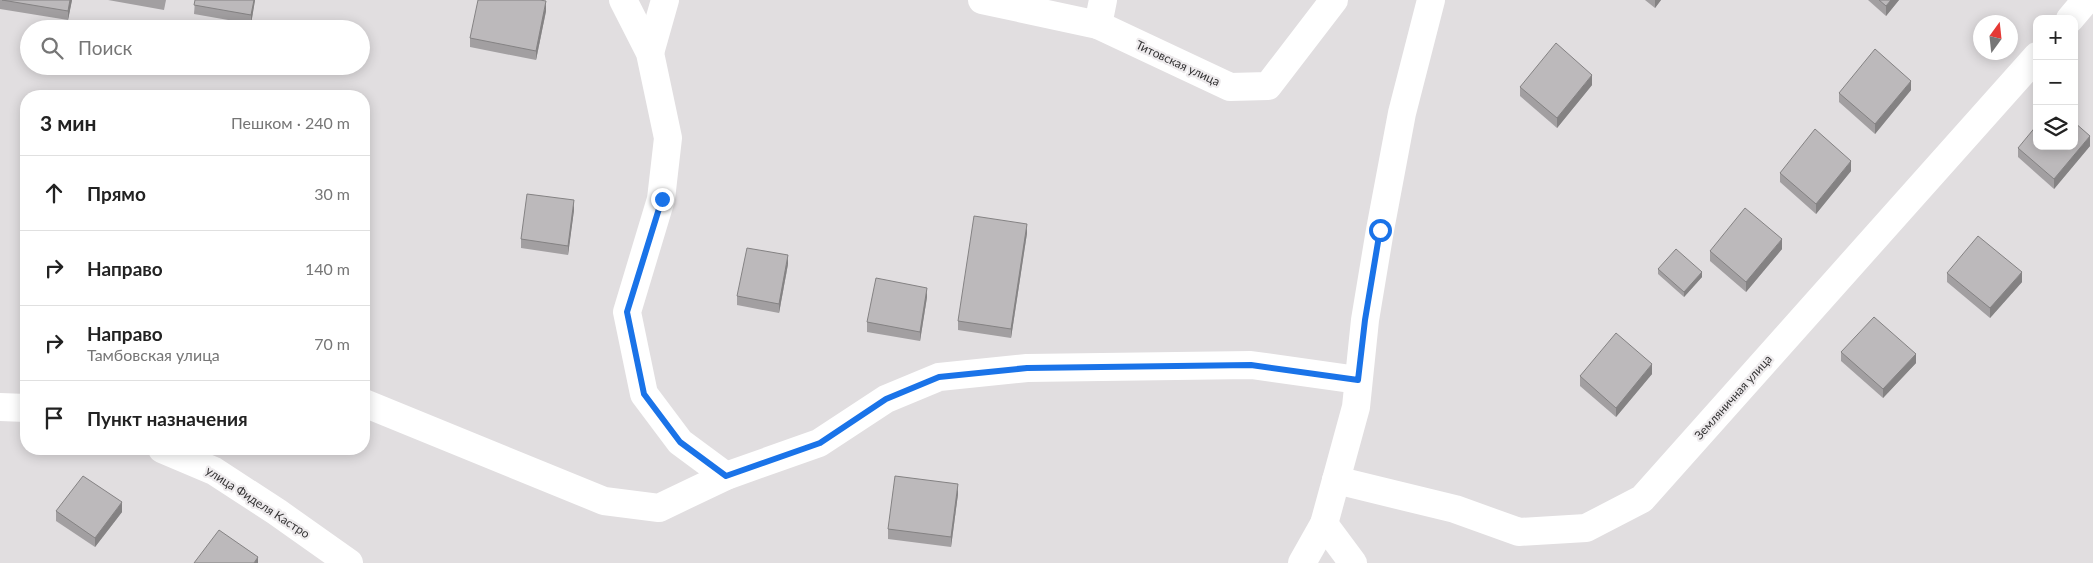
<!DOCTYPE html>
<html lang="ru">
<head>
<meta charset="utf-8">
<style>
	body { margin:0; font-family:Lato,sans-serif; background:#f2f2f2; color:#222 }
	.controls { position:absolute; right:15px; top:15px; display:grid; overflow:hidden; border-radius:10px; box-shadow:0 2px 12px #0003 }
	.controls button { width:45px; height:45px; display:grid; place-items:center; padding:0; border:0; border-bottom:1px solid #e0e0e0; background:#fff; color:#222; font:25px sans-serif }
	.compass { position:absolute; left:1973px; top:15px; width:45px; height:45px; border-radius:50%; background:#fff; box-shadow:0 2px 12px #0003; rotate:15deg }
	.stop { position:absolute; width:15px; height:15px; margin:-11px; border:4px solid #1a73e8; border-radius:50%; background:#fff }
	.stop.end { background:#1a73e8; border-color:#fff; box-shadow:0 1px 5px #0008 }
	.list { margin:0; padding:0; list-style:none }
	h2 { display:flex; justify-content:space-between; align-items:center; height:65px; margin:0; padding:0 20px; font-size:21px }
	h2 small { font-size:16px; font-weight:400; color:#767676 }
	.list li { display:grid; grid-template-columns:32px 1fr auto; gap:15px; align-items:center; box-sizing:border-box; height:75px; padding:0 20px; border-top:1px solid #e0e0e0 }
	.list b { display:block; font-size:19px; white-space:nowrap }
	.list p { margin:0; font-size:16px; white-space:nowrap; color:#767676 }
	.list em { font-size:16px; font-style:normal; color:#767676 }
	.icon { flex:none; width:28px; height:28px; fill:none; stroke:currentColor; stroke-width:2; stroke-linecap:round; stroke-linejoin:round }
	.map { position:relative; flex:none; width:2093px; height:563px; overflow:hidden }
	.search { position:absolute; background:#fff; box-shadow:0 2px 12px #0003; left:20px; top:20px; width:350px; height:55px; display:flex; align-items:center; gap:12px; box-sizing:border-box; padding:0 18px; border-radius:28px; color:#767676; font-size:19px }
	.panel { position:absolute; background:#fff; box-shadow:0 2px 12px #0003; left:20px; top:90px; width:350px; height:365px; border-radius:20px }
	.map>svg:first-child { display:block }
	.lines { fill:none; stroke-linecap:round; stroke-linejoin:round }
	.street { stroke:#fff; stroke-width:28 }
	.wall { fill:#a29fa1 }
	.shaded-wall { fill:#848283 }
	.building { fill:#bcb9bb; stroke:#848283 }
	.route { stroke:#1a73e8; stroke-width:6 }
	.labels { text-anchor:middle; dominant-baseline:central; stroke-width:4.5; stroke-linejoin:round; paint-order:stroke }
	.street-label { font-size:12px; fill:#343334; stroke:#eeebed }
</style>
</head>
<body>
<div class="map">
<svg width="2093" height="563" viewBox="0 0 2093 563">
	<rect width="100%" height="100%" fill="#e1dee0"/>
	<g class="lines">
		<g class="street">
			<path d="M 623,0 L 650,53 L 668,138 L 661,199 L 627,312 L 644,394 L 680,442 L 726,476"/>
			<path d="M 982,0 L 1098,25"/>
			<path d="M 1103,0 L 1098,25 L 1230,87 L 1268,86 L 1334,0"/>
			<path d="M 2070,19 L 2086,0"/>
			<path d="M 650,53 L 665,0"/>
			<path d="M 364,403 L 604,501 L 659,508 L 726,476 L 819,443 L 886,399 L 939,377 L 1027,368 L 1251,365 L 1358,380"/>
			<path d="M 0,407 L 26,408"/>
			<path d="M 162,449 L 214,471 L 277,512 L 349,563"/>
			<path d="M 1336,480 L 1455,509 L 1519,532 L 1586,528 L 1642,499 L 2037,56"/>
			<path d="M 1324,524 L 1353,563"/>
			<path d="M 1302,563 L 1324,524 L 1356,407 L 1365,320 L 1380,230 L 1402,113 L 1431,0"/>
		</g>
	</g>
	<g class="wall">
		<path d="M 0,0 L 72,0 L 68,20 L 0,9 Z"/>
		<path d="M 108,0 L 166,0 L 164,10 Z"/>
		<path d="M 195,0 L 255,0 L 251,24 L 194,14 Z"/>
		<path d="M 1645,0 L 1661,0 L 1655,8 Z"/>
		<path d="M 1868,0 L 1899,0 L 1886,16 Z"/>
		<path d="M 546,11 L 536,60 L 470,47 L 470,38 Z"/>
		<path d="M 1592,85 L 1557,128 L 1520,96 L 1520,87 Z"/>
		<path d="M 1911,90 L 1875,134 L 1839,102 L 1839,93 Z"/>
		<path d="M 2090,146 L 2054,189 L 2018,157 L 2018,148 Z"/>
		<path d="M 1851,171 L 1816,214 L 1780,182 L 1780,173 Z"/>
		<path d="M 574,210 L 568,255 L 521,248 L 521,239 Z"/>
		<path d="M 1027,233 L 1011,338 L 958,330 L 958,321 Z"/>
		<path d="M 1782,249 L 1746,292 L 1710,261 L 1710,251 Z"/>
		<path d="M 788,264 L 779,313 L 737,305 L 737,296 Z"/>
		<path d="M 1658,269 L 1702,277 L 1684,297 L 1658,274 Z"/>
		<path d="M 1947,273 L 2022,282 L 1990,318 L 1947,282 Z"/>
		<path d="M 927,297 L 920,341 L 867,332 L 867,322 Z"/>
		<path d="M 1841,352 L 1916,363 L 1883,398 L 1841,361 Z"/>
		<path d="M 1652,374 L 1616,417 L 1580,386 L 1580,376 Z"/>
		<path d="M 958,494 L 951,547 L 888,539 L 888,529 Z"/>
		<path d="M 56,511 L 122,512 L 95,547 L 56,521 Z"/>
	</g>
	<g class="shaded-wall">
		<path d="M 70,0 L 72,0 L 68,20 L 68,11 Z"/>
		<path d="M 254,0 L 255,0 L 251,24 L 251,15 Z"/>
		<path d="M 1655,0 L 1661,0 L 1655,8 Z"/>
		<path d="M 1891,0 L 1899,0 L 1886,16 L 1886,6 Z"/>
		<path d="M 546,1 L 546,11 L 536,60 L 536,51 Z"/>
		<path d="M 1592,75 L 1592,85 L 1557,128 L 1557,118 Z"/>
		<path d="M 1911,81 L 1911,90 L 1875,134 L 1875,124 Z"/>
		<path d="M 2090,136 L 2090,146 L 2054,189 L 2054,179 Z"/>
		<path d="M 1851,161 L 1851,171 L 1816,214 L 1816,204 Z"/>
		<path d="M 574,200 L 574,210 L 568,255 L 568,246 Z"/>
		<path d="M 1027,224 L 1027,233 L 1011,338 L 1011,329 Z"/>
		<path d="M 1782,239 L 1782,249 L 1746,292 L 1746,282 Z"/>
		<path d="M 788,255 L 788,264 L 779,313 L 779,304 Z"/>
		<path d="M 1702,272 L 1702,277 L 1684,297 L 1684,292 Z"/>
		<path d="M 2022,272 L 2022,282 L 1990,318 L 1990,308 Z"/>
		<path d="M 927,288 L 927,297 L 920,341 L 920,332 Z"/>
		<path d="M 1916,354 L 1916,363 L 1883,398 L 1883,389 Z"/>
		<path d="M 1652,364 L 1652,374 L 1616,417 L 1616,408 Z"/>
		<path d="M 958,484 L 958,494 L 951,547 L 951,537 Z"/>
		<path d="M 122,502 L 122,512 L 95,547 L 95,538 Z"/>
		<path d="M 258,557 L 258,563 L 254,563 Z"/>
	</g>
	<g class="building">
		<path d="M 2,0 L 70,0 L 68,11 Z"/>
		<path d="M 195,0 L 254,0 L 251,15 L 194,5 Z"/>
		<path d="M 478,0 L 540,0 L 546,1 L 536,51 L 470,38 Z"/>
		<path d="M 1879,0 L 1891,0 L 1886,6 Z"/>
		<path d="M 1556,43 L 1592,75 L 1557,118 L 1520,87 Z"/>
		<path d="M 1875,49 L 1911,81 L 1875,124 L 1839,93 Z"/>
		<path d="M 2074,122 L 2090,136 L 2054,179 L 2018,148 L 2037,125 L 2037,146 L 2074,146 Z"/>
		<path d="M 1815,129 L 1851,161 L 1816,204 L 1780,173 Z"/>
		<path d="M 527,194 L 574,200 L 568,246 L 521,239 Z"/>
		<path d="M 1745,208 L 1782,239 L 1746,282 L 1710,251 Z"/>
		<path d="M 974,216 L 1027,224 L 1011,329 L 958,321 Z"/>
		<path d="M 1978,236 L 2022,272 L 1990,308 L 1947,273 Z"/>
		<path d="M 747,248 L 788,255 L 779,304 L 737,296 Z"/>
		<path d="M 1676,249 L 1702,272 L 1684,292 L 1658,269 Z"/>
		<path d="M 876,278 L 927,288 L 920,332 L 867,322 Z"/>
		<path d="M 1874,317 L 1916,354 L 1883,389 L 1841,352 Z"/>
		<path d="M 1616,333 L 1652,364 L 1616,408 L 1580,376 Z"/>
		<path d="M 83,476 L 122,502 L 95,538 L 56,511 Z"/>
		<path d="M 895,476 L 958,484 L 951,537 L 888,529 Z"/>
		<path d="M 219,530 L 258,557 L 254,563 L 194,563 Z"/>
	</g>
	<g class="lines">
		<path class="route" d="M 662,199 L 627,312 L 644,394 L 680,442 L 726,476 L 820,443 L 886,399 L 939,377 L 1027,368 L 1251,365 L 1358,380 L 1365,320 L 1380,230"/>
	</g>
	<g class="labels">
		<g class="street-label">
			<text transform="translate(1178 63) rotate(25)">Титовская улица</text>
			<text transform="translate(1733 397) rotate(-48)">Земляничная улица</text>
			<text transform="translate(258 502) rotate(33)">улица Фиделя Кастро</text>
		</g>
	</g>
</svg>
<div class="controls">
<button>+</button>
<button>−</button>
<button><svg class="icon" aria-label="layers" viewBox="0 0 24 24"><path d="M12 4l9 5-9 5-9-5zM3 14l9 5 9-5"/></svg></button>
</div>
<svg class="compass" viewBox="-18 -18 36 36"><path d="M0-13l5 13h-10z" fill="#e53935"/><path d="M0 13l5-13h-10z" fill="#767676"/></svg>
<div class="stop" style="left:1380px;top:230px"></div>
<div class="stop end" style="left:662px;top:199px"></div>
<div class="search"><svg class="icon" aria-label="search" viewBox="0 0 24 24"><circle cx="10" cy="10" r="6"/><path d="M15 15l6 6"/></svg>Поиск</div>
<section class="panel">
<h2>3 мин<small>Пешком · 240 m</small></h2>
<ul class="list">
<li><svg class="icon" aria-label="ahead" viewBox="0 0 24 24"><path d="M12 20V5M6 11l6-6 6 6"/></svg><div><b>Прямо</b></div><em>30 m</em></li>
<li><svg class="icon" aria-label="right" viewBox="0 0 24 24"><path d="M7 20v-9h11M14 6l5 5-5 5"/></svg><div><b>Направо</b></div><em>140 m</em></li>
<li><svg class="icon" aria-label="right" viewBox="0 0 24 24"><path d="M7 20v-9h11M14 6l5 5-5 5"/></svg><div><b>Направо</b><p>Тамбовская улица</p></div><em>70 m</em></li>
<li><svg class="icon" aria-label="arrive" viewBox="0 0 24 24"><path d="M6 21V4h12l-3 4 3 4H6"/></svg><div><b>Пункт назначения</b></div></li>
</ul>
</section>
</div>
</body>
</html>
